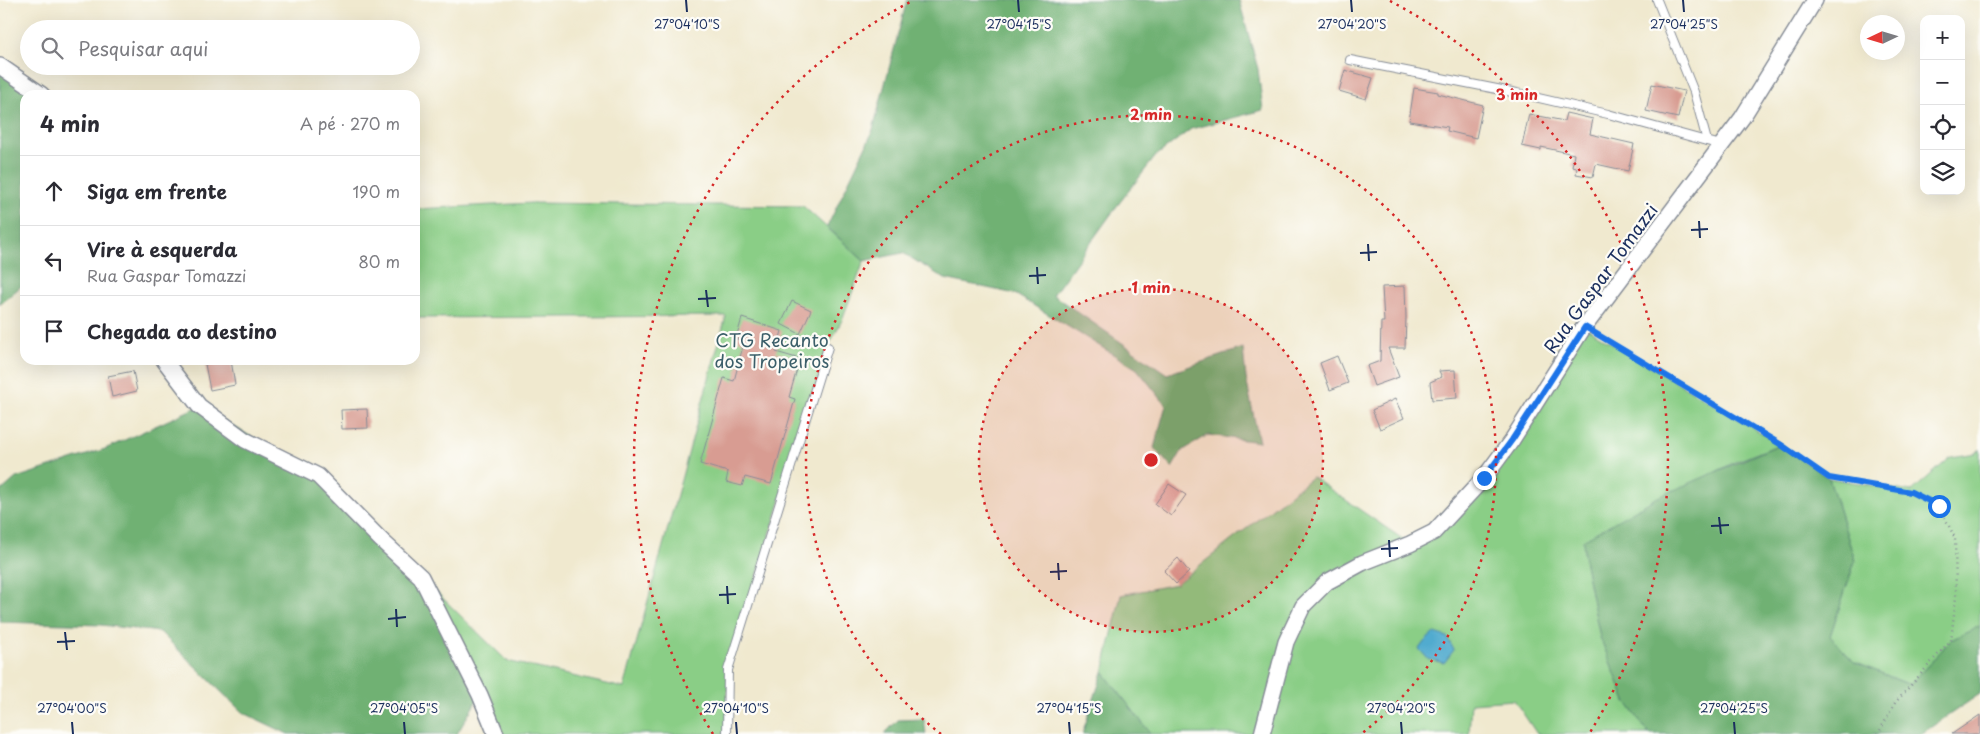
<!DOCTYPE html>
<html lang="pt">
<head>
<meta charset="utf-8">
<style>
	body { margin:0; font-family:"Playpen Sans",sans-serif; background:#f7f7f7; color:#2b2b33 }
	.controls { position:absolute; right:15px; top:15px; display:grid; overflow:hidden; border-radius:10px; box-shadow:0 5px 20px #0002 }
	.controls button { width:45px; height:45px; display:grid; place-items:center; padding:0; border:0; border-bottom:1px solid #e1e1e2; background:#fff; color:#2b2b33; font:25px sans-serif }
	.compass { position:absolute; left:1860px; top:15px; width:45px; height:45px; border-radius:50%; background:#fff; box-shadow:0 5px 20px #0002; rotate:266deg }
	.stop { position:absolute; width:15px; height:15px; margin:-11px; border:4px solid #1a73e8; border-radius:50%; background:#fff }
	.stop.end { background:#1a73e8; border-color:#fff; box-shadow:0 1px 5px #0008 }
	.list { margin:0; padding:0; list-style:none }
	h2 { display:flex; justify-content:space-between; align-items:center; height:65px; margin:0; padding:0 20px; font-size:21px }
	h2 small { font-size:16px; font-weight:400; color:#7c7c81 }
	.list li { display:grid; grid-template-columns:32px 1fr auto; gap:15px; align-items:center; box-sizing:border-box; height:70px; padding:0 20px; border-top:1px solid #e1e1e2 }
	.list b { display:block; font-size:19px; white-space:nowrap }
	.list p { margin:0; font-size:16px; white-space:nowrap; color:#7c7c81 }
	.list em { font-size:16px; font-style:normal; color:#7c7c81 }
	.icon { flex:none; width:28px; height:28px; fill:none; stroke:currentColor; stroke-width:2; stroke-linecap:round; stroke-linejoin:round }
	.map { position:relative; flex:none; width:1980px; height:734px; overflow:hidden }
	.search { position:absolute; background:#fff; box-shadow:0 5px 20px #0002; left:20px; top:20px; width:400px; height:55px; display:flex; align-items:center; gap:12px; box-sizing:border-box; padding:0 18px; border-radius:28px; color:#7c7c81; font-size:19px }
	.panel { position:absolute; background:#fff; box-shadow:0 5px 20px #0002; left:20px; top:90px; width:400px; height:275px; border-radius:15px }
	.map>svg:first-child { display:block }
	.green { fill:#8ace86; stroke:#527e72 }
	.forest { fill:#6fb173; stroke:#457068 }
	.water { fill:#51abcf; stroke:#366d96 }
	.building { fill:#d89c92 }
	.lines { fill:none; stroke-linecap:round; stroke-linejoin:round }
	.service-casing { stroke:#868c96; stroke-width:10 }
	.minor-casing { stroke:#868c96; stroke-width:18 }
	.path { stroke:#868c96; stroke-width:2.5; stroke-dasharray:1 4; stroke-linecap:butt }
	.service { stroke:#fff; stroke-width:8 }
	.minor { stroke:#fff; stroke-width:15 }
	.route { stroke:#1a73e8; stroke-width:6 }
	.ticks { fill:none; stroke:#1b2f5e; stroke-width:2 }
	.ring { fill:none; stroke:#d62828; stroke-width:2.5; stroke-dasharray:2.5 5 }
	.labels { text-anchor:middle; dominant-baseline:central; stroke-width:4.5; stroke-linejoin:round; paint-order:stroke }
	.street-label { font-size:18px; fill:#1b2f5e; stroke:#fdfcf7 }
	.park-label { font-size:18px; fill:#3c5f6a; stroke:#fdfcf7 }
	.ticks-label { font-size:12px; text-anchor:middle; fill:#1b2f5e; stroke:#fdfcf7; stroke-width:4.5; stroke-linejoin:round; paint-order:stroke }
	.centre { fill:#d62828; stroke:#fdfcf7; stroke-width:2.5 }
	.ring-label { font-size:15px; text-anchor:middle; font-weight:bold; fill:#d62828; stroke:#fdfcf7; stroke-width:4.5; stroke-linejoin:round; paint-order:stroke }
</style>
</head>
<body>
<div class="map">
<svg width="1980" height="734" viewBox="0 0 1980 734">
	<rect width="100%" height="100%" fill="#fdfcf7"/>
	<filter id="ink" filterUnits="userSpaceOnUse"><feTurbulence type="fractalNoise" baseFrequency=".02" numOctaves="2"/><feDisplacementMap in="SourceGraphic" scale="10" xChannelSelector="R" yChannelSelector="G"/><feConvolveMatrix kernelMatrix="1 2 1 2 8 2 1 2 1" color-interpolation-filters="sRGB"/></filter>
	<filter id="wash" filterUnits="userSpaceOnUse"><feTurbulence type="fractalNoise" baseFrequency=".0096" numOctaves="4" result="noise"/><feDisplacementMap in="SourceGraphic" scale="20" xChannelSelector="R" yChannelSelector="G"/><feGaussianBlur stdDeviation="1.12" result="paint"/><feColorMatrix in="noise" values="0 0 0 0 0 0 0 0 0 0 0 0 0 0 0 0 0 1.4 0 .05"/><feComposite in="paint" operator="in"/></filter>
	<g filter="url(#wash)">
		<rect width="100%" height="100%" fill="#f0e9cf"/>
		<g class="green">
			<path d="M 532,203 L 803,206 L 864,261 L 842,320 L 828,347 L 728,670 L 727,734 L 496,734 L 421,577 L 507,661 L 624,688 L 726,316 L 415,318 L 415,209 Z"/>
			<path d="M 1585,327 L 1780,444 L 1735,462 L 1583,540 L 1585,564 L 1600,637 L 1626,701 L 1649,734 L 1537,734 L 1514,700 L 1471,703 L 1469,734 L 1151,734 L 1103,672 L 1121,595 L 1176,584 L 1312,477 L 1410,544 L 1449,518 Z"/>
			<path d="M 1980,449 L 1980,626 L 1951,640 L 1910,685 L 1854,662 L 1830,636 L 1855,561 L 1829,478 L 1911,492 L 1951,457 L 1976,453 Z"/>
		</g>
		<g class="forest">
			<path d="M 907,0 L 1239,0 L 1258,69 L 1263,110 L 1191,129 L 1156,156 L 1117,206 L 1053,295 L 1167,374 L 1243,348 L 1246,378 L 1259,442 L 1208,435 L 1182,451 L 1172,468 L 1154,448 L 1166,405 L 1137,369 L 1015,294 L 945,279 L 903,253 L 864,261 L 827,227 L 872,133 Z"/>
			<path d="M 0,66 L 42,95 L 25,95 L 25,283 L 0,304 Z"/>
			<path d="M 199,406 L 318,476 L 421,577 L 480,695 L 457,734 L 288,734 L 242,712 L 160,632 L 101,625 L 0,622 L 0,492 L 16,478 L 105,449 Z"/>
			<path d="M 1780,444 L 1829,478 L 1855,561 L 1830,636 L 1854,662 L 1910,685 L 1951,640 L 1980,626 L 1980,694 L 1921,734 L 1649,734 L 1626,701 L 1600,637 L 1585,564 L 1583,540 L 1658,497 Z"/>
			<path d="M 1103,672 L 1151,734 L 1082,734 Z"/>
			<path d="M 924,719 L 926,734 L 884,734 L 898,720 Z"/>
		</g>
		<path class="water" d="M 1434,633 L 1447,637 L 1454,650 L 1444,663 L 1428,659 L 1419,649 L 1424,642 Z"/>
		<g id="blocks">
			<g class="building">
				<path d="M 1345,70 L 1373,78 L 1366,99 L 1339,91 Z"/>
				<path d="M 1652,84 L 1684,91 L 1678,118 L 1646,111 Z"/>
				<path d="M 1414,88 L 1438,92 L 1438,94 L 1483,105 L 1476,138 L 1447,131 L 1448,127 L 1409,121 Z"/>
				<path d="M 1566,113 L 1593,119 L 1590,134 L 1634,144 L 1628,171 L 1596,164 L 1593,177 L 1576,174 L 1577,168 L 1572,167 L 1574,154 L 1541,147 L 1541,150 L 1522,146 L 1529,114 L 1564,121 Z"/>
				<path d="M 1405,286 L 1406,317 L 1405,348 L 1388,348 L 1399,377 L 1374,386 L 1367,366 L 1380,361 L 1381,322 L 1384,322 L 1382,287 Z"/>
				<path d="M 792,301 L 811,310 L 800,334 L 781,324 Z"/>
				<path d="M 742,318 L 782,331 L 776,352 L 800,359 L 789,397 L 795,399 L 771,484 L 745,477 L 742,486 L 726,482 L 728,472 L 700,464 L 724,378 L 734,381 L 744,342 L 736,339 Z"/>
				<path d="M 1337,356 L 1348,383 L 1330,390 L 1320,363 Z"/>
				<path d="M 231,360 L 235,385 L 210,390 L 205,364 Z"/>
				<path d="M 1455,370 L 1457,398 L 1432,400 L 1430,382 L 1442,377 L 1439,371 Z"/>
				<path d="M 133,371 L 137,391 L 112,397 L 108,376 Z"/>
				<path d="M 1395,399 L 1404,418 L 1380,429 L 1372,410 Z"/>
				<path d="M 367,409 L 368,428 L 342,429 L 341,410 Z"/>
				<path d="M 1169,484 L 1186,495 L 1171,516 L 1155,504 Z"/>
				<path d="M 1178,558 L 1189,572 L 1176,584 L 1164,571 Z"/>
				<path d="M 1980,715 L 1980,734 L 1952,734 Z"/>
			</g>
		</g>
	</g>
	<g filter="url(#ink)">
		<use href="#blocks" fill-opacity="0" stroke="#868c96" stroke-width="1"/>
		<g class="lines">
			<defs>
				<g id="service">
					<path d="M 1657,0 L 1694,92 L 1707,141"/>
					<path d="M 1350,60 L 1517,93 L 1608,114 L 1721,145"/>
					<path d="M 727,734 L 728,670 L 828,347"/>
				</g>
				<g id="minor">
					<path d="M 0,66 L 42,95"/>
					<path d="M 164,360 L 199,406 L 245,440 L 318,476 L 381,540 L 421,577 L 480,695 L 496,734"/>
					<path d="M 1262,734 L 1286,642 L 1303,606 L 1327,582 L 1362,563 L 1410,544 L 1434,532 L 1484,478 L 1512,440 L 1582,330 L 1742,118 L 1815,0"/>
				</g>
			</defs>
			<use href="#service" class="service-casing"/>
			<use href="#minor" class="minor-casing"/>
			<path class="path" d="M 1597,334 L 1780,444 L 1829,478 L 1911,492 L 1939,506 L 1955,538 L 1956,597 L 1951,640 L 1895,703 L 1878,734"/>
			<use href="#service" class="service"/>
			<use href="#minor" class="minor"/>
		</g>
	</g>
	<g class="lines" filter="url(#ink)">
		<path class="route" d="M 1484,478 L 1512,440 L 1585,327 L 1780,444 L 1829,478 L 1911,492 L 1939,506"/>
	</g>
	<path class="ticks" d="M 686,0 L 687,12M 1018,0 L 1019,12M 1351,0 L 1352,12M 1683,0 L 1684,12M 1699,221 L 1700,238M 1691,230 L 1708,229M 1368,244 L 1369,261M 1360,253 L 1377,252M 1037,267 L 1038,284M 1029,276 L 1046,275M 706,290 L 708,307M 698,299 L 716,298M 1719,517 L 1721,534M 1711,526 L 1729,525M 1389,540 L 1390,557M 1381,549 L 1398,548M 1058,563 L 1059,580M 1050,572 L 1067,571M 727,586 L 728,604M 719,595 L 736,594M 396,609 L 397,627M 388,619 L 406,617M 65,632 L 67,650M 57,642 L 75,641M 72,722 L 73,734M 404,722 L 405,734M 736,722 L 737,734M 1069,722 L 1070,734M 1401,722 L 1402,734M 1734,722 L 1735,734"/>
	<circle cx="1151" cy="460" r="172" fill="#d62828" fill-opacity=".12"/>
	<g class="ring">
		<circle cx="1151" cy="460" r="172"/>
		<path d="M941 734A345 345 0 1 1 1361 734"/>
		<path d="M713 734A517 517 0 0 1 912 1M1390 1A517 517 0 0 1 1589 734"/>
	</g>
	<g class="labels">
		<g class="street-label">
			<text transform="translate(1600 278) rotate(-54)">Rua Gaspar Tomazzi</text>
		</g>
		<g class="park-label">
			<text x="772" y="339">CTG Recanto<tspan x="772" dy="21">dos Tropeiros</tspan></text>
		</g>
	</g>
	<g class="ticks-label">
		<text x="687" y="29">27°04'10"S</text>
		<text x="1019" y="29">27°04'15"S</text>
		<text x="1352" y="29">27°04'20"S</text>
		<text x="1684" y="29">27°04'25"S</text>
		<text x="72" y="713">27°04'00"S</text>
		<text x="404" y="713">27°04'05"S</text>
		<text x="736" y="713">27°04'10"S</text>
		<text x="1069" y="713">27°04'15"S</text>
		<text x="1401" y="713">27°04'20"S</text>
		<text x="1734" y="713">27°04'25"S</text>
	</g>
	<circle cx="1151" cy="460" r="8" class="centre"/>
	<g class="ring-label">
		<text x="1517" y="100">3 min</text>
		<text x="1151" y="120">2 min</text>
		<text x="1151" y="293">1 min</text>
	</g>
</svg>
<div class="controls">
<button>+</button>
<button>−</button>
<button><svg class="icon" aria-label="locate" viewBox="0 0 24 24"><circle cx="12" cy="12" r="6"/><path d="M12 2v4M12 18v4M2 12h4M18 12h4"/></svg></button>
<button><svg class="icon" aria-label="layers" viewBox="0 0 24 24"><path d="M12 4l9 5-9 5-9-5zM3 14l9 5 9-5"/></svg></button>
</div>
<svg class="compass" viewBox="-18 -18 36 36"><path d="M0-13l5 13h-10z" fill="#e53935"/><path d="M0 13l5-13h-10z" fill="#7c7c81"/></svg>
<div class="stop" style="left:1939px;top:506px"></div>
<div class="stop end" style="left:1484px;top:478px"></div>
<div class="search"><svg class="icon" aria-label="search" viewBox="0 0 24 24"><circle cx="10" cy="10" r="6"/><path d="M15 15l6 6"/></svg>Pesquisar aqui</div>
<section class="panel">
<h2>4 min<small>A pé · 270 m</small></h2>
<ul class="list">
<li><svg class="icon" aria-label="ahead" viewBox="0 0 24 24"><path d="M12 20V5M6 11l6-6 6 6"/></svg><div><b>Siga em frente</b></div><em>190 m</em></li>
<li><svg class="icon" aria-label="left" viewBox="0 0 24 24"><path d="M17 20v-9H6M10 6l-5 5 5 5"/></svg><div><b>Vire à esquerda</b><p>Rua Gaspar Tomazzi</p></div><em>80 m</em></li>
<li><svg class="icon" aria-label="arrive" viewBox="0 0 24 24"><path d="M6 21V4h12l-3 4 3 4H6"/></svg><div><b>Chegada ao destino</b></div></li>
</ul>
</section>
</div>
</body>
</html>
